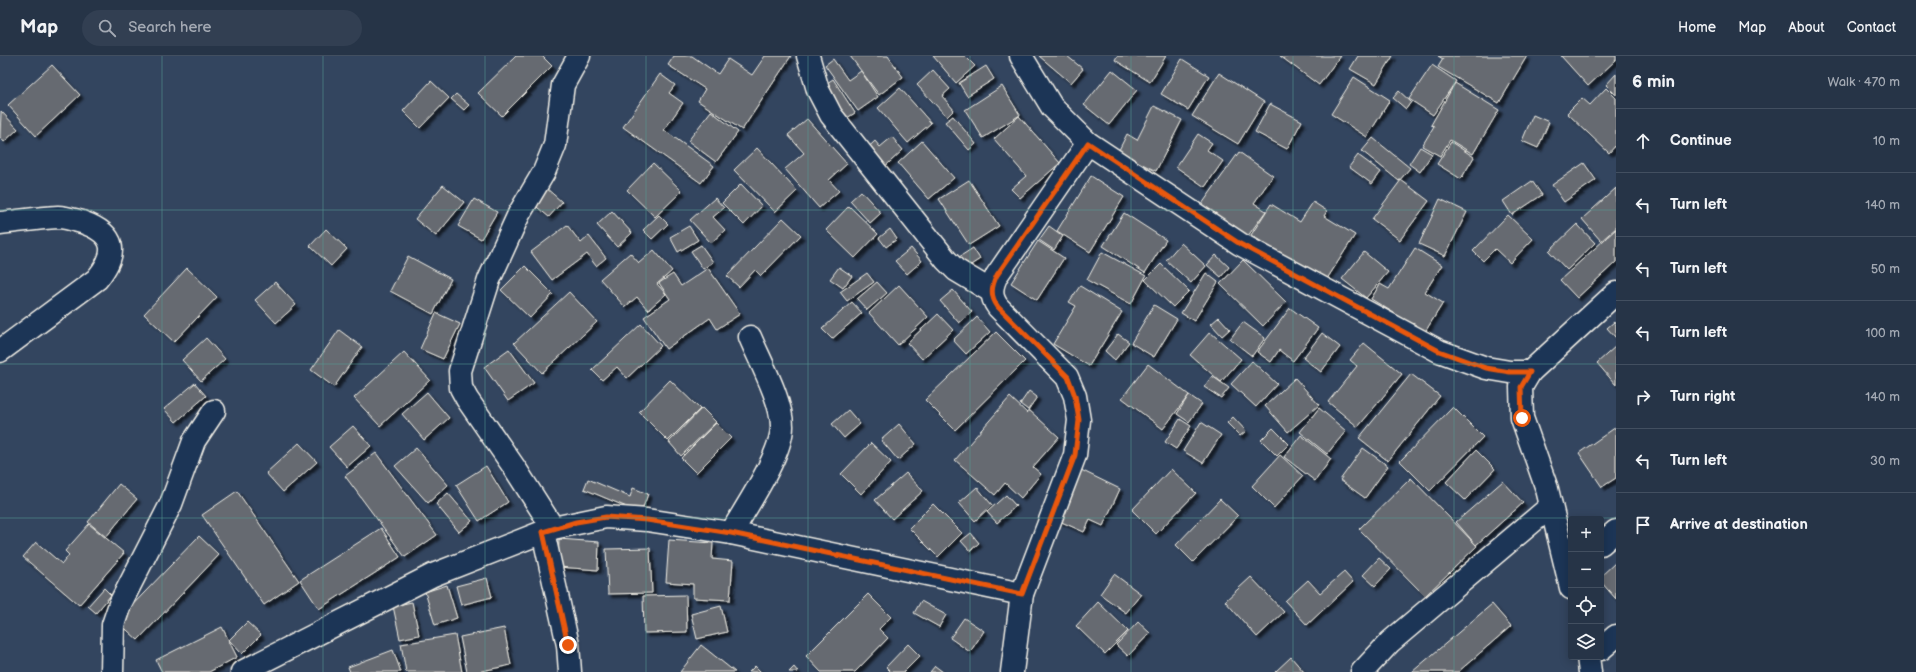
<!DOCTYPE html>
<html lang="en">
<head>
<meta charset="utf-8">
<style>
	body { margin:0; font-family:"Balsamiq Sans",sans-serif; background:#323f52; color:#f1f3f6 }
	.controls { position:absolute; right:12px; bottom:12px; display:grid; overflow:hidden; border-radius:4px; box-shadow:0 2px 10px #0003 }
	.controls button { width:36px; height:36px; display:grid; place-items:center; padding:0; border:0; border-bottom:1px solid #424f60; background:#263447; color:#f1f3f6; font:20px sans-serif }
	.stop { position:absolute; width:12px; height:12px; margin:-9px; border:3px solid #ea580c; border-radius:50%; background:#fff }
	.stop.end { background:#ea580c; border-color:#fff; box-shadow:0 1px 4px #0008 }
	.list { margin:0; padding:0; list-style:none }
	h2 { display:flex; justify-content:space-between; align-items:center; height:52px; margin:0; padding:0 16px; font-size:17px }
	h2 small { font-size:13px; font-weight:400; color:#a4aab4 }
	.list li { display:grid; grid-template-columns:26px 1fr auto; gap:12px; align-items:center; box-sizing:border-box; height:64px; padding:0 16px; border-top:1px solid #424f60 }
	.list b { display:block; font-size:15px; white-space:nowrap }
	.list em { font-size:13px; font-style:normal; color:#a4aab4 }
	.icon { flex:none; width:22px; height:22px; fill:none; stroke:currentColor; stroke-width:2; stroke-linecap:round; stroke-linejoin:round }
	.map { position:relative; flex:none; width:1616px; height:616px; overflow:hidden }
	header { display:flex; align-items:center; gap:24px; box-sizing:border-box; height:56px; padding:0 20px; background:#263447; border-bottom:1px solid #424f60 }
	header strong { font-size:19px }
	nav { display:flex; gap:22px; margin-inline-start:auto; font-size:14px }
	.search { width:280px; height:36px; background:#323f52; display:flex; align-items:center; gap:10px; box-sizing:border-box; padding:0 14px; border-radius:22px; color:#a4aab4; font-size:15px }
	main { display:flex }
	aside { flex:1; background:#263447 }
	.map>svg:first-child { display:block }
	.building { fill:#666b71; stroke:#f4f1e8; filter:url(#shadow) }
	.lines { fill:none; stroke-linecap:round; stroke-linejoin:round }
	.street-casing { stroke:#f4f1e8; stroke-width:25 }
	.secondary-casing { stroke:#f4f1e8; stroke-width:25 }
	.street { stroke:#1d3557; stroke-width:22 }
	.secondary { stroke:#1d3557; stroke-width:22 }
	.route { stroke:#ea580c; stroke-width:5 }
	.grid { fill:none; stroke:#549b93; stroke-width:1; stroke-opacity:0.55 }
</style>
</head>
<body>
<header>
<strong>Map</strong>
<div class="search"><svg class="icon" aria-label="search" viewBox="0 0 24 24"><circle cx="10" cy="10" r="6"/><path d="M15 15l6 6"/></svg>Search here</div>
<nav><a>Home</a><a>Map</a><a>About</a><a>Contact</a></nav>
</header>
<main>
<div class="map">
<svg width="1616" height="616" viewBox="0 0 1616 616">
	<defs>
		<filter id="shadow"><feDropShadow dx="3.5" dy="3.5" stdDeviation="1" flood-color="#0009"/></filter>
	</defs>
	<rect width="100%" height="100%" fill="#33455f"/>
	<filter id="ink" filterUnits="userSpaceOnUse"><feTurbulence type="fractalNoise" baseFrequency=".025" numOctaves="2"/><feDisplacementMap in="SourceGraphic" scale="8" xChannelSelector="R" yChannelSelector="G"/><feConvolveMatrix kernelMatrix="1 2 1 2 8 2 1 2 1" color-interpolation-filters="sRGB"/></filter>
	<g filter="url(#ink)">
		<g class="building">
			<path d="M 516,0 L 542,0 L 552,10 L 502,60 L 478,37 Z"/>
			<path d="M 674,0 L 692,0 L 718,18 L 728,3 L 752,19 L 765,0 L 791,0 L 742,74 L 698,45 L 705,33 L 668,9 Z"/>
			<path d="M 850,0 L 888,0 L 903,21 L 879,39 Z"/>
			<path d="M 933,0 L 965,0 L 975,10 L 956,27 Z"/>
			<path d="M 1039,0 L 1067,0 L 1083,13 L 1071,27 Z"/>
			<path d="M 1117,0 L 1166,0 L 1150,26 L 1115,4 Z"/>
			<path d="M 1280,0 L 1340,0 L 1319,29 Z"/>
			<path d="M 1358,0 L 1393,0 L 1376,28 L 1350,13 Z"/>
			<path d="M 1438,0 L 1527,0 L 1499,47 L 1438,11 L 1443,3 Z"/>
			<path d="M 1561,0 L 1616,0 L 1616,4 L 1588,30 Z"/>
			<path d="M 833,3 L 848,24 L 861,15 L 878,41 L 858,55 L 825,9 Z"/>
			<path d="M 1182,3 L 1209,20 L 1188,54 L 1161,38 Z"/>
			<path d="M 52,9 L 80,39 L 36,80 L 8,49 Z"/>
			<path d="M 1432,9 L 1456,25 L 1433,59 L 1409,43 Z"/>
			<path d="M 986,10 L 994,23 L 967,40 L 959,27 Z"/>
			<path d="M 933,14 L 950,33 L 942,40 L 954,54 L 947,61 L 917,29 Z"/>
			<path d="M 1112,14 L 1137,34 L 1109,69 L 1084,49 Z"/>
			<path d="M 1219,17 L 1264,46 L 1238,88 L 1192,60 Z"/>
			<path d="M 660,18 L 675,29 L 669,37 L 683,47 L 664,74 L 714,110 L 701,127 L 623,71 Z"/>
			<path d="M 1616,18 L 1616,39 L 1606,29 Z"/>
			<path d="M 1354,21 L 1390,44 L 1367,81 L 1331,58 Z"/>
			<path d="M 833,23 L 855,57 L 842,65 L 821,31 Z"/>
			<path d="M 431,25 L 449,42 L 420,72 L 403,55 Z"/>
			<path d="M 1455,27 L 1499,54 L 1473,98 L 1450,84 L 1440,100 L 1422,90 L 1434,70 L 1431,69 Z"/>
			<path d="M 1002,30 L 1020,59 L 983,82 L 965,54 Z"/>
			<path d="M 900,32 L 931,67 L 908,87 L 878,52 Z"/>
			<path d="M 1606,32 L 1616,42 L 1616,89 L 1609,97 L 1567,57 L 1582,42 L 1590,49 Z"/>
			<path d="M 1399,35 L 1411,46 L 1406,53 L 1393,42 Z"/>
			<path d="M 456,38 L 469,49 L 464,54 L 451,43 Z"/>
			<path d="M 1270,48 L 1302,65 L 1287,93 L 1255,76 Z"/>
			<path d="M 1154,50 L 1182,64 L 1156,115 L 1118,96 L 1127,78 L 1137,84 Z"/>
			<path d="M 1,55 L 18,73 L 4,86 L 0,81 Z"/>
			<path d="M 711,55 L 738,76 L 716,106 L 688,85 Z"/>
			<path d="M 1533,59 L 1549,66 L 1538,92 L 1522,85 Z"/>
			<path d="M 953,60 L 976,88 L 969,94 L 945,66 Z"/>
			<path d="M 1019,60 L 1060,107 L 1020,142 L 1011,133 L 1026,120 L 994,83 Z"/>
			<path d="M 807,63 L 847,108 L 829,124 L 839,135 L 819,152 L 785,113 L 804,97 L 788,79 Z"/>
			<path d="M 1198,78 L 1212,87 L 1207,94 L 1223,105 L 1205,131 L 1176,111 Z"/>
			<path d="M 892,81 L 903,94 L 879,116 L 862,97 L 875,85 L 880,91 Z"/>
			<path d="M 1373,82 L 1410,112 L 1399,125 L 1362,95 Z"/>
			<path d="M 922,85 L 954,122 L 929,143 L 898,107 Z"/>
			<path d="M 1451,86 L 1474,101 L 1461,123 L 1437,108 Z"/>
			<path d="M 1420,91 L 1432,98 L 1420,116 L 1409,108 Z"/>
			<path d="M 757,92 L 797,135 L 775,156 L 734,114 Z"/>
			<path d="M 1239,96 L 1273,120 L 1254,147 L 1266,155 L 1242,188 L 1197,155 Z"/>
			<path d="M 1358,99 L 1381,116 L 1372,128 L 1349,111 Z"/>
			<path d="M 653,107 L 682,135 L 655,161 L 627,134 Z"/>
			<path d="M 1584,107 L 1596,124 L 1564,146 L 1552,129 Z"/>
			<path d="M 1091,120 L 1124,141 L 1090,196 L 1057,175 Z"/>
			<path d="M 969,124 L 999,170 L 969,189 L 939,143 Z"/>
			<path d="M 1401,124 L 1429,145 L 1400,184 L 1372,163 Z"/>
			<path d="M 1532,125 L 1542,139 L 1512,159 L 1503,145 Z"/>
			<path d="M 741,128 L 762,150 L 744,169 L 722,147 Z"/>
			<path d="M 443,129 L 464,146 L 436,180 L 415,163 Z"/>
			<path d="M 545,131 L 562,146 L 549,161 L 532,147 Z"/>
			<path d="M 1616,132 L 1616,172 L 1601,185 L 1582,163 Z"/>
			<path d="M 861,135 L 881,157 L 870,167 L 850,145 Z"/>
			<path d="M 715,142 L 724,152 L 713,161 L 725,174 L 711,187 L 690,164 Z"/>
			<path d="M 474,143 L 497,156 L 481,183 L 458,170 Z"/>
			<path d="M 1440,143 L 1467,156 L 1445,200 L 1419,188 Z"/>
			<path d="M 1313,146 L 1327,155 L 1324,160 L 1355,179 L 1325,226 L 1251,179 L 1271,148 L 1300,166 Z"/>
			<path d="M 849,150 L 878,178 L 855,202 L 826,174 Z"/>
			<path d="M 612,155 L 632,177 L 617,191 L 597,169 Z"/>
			<path d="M 1124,157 L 1166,184 L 1145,217 L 1103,190 Z"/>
			<path d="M 659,159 L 668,168 L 652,183 L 643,174 Z"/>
			<path d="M 1508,159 L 1533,183 L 1510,207 L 1495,193 L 1483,205 L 1473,195 Z"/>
			<path d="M 783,162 L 801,179 L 761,220 L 755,214 L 739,231 L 727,220 Z"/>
			<path d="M 1577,168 L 1595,187 L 1567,214 L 1549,195 Z"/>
			<path d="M 567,169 L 581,187 L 589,180 L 606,202 L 596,210 L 587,198 L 552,224 L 531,196 Z"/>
			<path d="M 689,170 L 698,184 L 678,196 L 670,181 Z"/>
			<path d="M 1049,170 L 1063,180 L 1054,194 L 1039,184 Z"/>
			<path d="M 326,173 L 347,193 L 331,210 L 310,190 Z"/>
			<path d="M 890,173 L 897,183 L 886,191 L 879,182 Z"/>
			<path d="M 1616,173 L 1616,206 L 1577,242 L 1560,224 Z"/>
			<path d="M 1038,185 L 1064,202 L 1037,244 L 1011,227 Z"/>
			<path d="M 1181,187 L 1206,210 L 1191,227 L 1166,204 Z"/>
			<path d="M 701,189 L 713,206 L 703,213 L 691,195 Z"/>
			<path d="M 911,192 L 922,205 L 907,218 L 895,205 Z"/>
			<path d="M 973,192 L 980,203 L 963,214 L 956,203 Z"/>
			<path d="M 1415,192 L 1442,209 L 1425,236 L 1443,247 L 1425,276 L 1371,243 L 1380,228 L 1389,233 Z"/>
			<path d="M 654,194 L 672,215 L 657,228 L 666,238 L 648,254 L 637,241 L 625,251 L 600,223 L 630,197 L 639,207 Z"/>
			<path d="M 1102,196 L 1146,220 L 1131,248 L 1087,224 Z"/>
			<path d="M 1364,196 L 1388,216 L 1366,242 L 1342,223 Z"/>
			<path d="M 1216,199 L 1229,211 L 1221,221 L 1207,209 Z"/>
			<path d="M 408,200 L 451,223 L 433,258 L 390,235 Z"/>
			<path d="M 1243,204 L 1286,246 L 1263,270 L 1220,228 Z"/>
			<path d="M 1161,208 L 1189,235 L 1173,251 L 1145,224 Z"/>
			<path d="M 525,210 L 553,238 L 530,262 L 501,234 Z"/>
			<path d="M 839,211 L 852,220 L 843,232 L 830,223 Z"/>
			<path d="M 187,212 L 217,241 L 174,286 L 144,258 Z"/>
			<path d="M 708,212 L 740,258 L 717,273 L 710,262 L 666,293 L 644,261 L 670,243 L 659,227 L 673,218 L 681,230 Z"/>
			<path d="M 867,217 L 874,226 L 847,245 L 840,236 Z"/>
			<path d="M 1206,217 L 1218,226 L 1194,265 L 1181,257 Z"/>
			<path d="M 275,226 L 296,249 L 276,267 L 255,244 Z"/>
			<path d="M 877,226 L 887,237 L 867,254 L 857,243 Z"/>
			<path d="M 899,229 L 928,261 L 898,289 L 869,257 Z"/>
			<path d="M 1080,230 L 1122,256 L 1089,310 L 1053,288 L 1076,250 L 1069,246 Z"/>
			<path d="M 953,234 L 972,256 L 959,267 L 940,245 Z"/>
			<path d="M 569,236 L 597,266 L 542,317 L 514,287 Z"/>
			<path d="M 852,246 L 862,257 L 832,283 L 822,273 Z"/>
			<path d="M 1154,249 L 1177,263 L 1154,301 L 1131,287 Z"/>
			<path d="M 1290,252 L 1318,272 L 1293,305 L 1279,294 L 1271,306 L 1257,296 Z"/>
			<path d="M 436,257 L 460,268 L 443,303 L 420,293 Z"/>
			<path d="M 938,258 L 953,274 L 922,303 L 907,287 Z"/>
			<path d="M 977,261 L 990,276 L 966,298 L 953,284 Z"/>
			<path d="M 1219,261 L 1230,273 L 1222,280 L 1211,268 Z"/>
			<path d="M 1243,266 L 1265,282 L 1252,300 L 1230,283 Z"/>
			<path d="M 1614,266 L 1616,269 L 1616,282 L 1607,272 Z"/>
			<path d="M 641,268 L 661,290 L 627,322 L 617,311 L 602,324 L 592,314 Z"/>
			<path d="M 339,274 L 362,291 L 334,331 L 311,314 Z"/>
			<path d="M 996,276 L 1025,305 L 955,374 L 925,344 Z"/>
			<path d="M 1210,276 L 1241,303 L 1221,326 L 1190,299 Z"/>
			<path d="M 1322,277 L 1340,291 L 1321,316 L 1303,302 Z"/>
			<path d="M 1118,278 L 1129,286 L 1115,304 L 1105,295 Z"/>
			<path d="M 206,282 L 225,303 L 201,325 L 182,304 Z"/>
			<path d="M 1364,287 L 1402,318 L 1358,371 L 1328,346 L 1357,310 L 1350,304 Z"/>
			<path d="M 1616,290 L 1616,329 L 1597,307 Z"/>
			<path d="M 509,293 L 534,327 L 508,345 L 484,311 Z"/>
			<path d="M 404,296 L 430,324 L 380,370 L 354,342 Z"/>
			<path d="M 1252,305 L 1277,328 L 1256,351 L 1231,328 Z"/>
			<path d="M 1148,308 L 1189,339 L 1163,373 L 1122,342 Z"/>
			<path d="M 1411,318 L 1440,340 L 1388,405 L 1359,382 Z"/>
			<path d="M 1212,320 L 1229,332 L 1221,342 L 1204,331 Z"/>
			<path d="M 1295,322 L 1319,349 L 1288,376 L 1265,350 Z"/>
			<path d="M 670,324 L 700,353 L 668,385 L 639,356 Z"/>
			<path d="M 195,327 L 206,340 L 176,366 L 164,353 Z"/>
			<path d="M 1029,335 L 1037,341 L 1028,354 L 1020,348 Z"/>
			<path d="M 427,336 L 449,362 L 424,384 L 402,358 Z"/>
			<path d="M 1189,339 L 1202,348 L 1189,366 L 1177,358 Z"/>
			<path d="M 1010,341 L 1027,357 L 1029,354 L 1059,381 L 1033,411 L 1041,418 L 1021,442 L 1005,427 L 995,439 L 955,404 Z"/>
			<path d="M 1453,351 L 1483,381 L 1430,435 L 1400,405 Z"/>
			<path d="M 702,352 L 716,366 L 681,400 L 669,386 Z"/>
			<path d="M 1319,352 L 1346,375 L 1327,398 L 1300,376 Z"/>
			<path d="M 848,354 L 860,368 L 844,382 L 832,368 Z"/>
			<path d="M 1233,361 L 1246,375 L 1240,380 L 1227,367 Z"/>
			<path d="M 1180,363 L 1191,370 L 1176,393 L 1165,386 Z"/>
			<path d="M 1201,366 L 1221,379 L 1203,407 L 1183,395 Z"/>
			<path d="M 716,367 L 731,382 L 696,417 L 681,402 Z"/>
			<path d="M 899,368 L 916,388 L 898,404 L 881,384 Z"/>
			<path d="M 353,370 L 371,390 L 347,411 L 329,391 Z"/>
			<path d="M 1616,371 L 1616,422 L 1602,431 L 1579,397 Z"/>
			<path d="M 1273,372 L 1289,388 L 1277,400 L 1261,384 Z"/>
			<path d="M 1301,379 L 1331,403 L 1315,425 L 1284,401 Z"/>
			<path d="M 299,387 L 317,406 L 283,436 L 266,417 Z"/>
			<path d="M 871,387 L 891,406 L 861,438 L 841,418 Z"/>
			<path d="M 416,392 L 448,429 L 428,447 L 395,410 Z"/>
			<path d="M 1363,392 L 1388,410 L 1365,442 L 1340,424 Z"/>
			<path d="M 1476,394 L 1495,413 L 1465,444 L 1446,426 Z"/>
			<path d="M 376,397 L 437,479 L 405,501 L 345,420 Z"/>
			<path d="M 1280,399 L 1303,420 L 1274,452 L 1252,430 Z"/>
			<path d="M 486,410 L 508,446 L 479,465 L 456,429 Z"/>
			<path d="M 1171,413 L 1196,437 L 1156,478 L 1132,454 Z"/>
			<path d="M 1081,414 L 1120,433 L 1103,470 L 1090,464 L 1084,476 L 1057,464 Z"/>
			<path d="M 906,417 L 923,435 L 892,463 L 875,444 Z"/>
			<path d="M 1411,422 L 1477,490 L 1425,540 L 1359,473 Z"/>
			<path d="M 588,423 L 630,441 L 633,432 L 648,438 L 641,457 L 584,433 Z"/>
			<path d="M 1503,425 L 1523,447 L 1476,489 L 1456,466 Z"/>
			<path d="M 119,428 L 137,443 L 106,481 L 88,466 Z"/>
			<path d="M 977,431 L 992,449 L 975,465 L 959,447 Z"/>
			<path d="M 237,435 L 299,525 L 264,549 L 202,459 Z"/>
			<path d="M 448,437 L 472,465 L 459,476 L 436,448 Z"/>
			<path d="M 1006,439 L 1016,450 L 997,467 L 987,456 Z"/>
			<path d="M 1220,443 L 1238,460 L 1193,506 L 1176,489 Z"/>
			<path d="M 933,448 L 962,477 L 938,501 L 909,472 Z"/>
			<path d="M 89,468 L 124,497 L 79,549 L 23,501 L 36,486 L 62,508 L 69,499 L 65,495 Z"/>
			<path d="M 381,472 L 400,501 L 319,553 L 300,524 Z"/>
			<path d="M 971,477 L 979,487 L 970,495 L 961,485 Z"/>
			<path d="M 199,480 L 219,499 L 138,584 L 117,565 Z"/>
			<path d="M 559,483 L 599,486 L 598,514 L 558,511 Z"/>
			<path d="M 669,484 L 713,487 L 712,503 L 733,505 L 730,544 L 693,542 L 693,528 L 666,526 Z"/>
			<path d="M 650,492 L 652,537 L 608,538 L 606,493 Z"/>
			<path d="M 1379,502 L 1391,513 L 1375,530 L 1363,519 Z"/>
			<path d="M 1616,506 L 1616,543 L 1601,526 L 1601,520 Z"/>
			<path d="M 1344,516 L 1353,526 L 1307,569 L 1285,545 L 1308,524 L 1320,537 Z"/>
			<path d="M 1114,518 L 1141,538 L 1126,557 L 1100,538 Z"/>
			<path d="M 1251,521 L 1284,556 L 1257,581 L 1225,545 Z"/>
			<path d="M 487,522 L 492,541 L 461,549 L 456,530 Z"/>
			<path d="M 447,529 L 457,562 L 435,569 L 425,536 Z"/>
			<path d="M 104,532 L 111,539 L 96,557 L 88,550 Z"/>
			<path d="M 868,538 L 891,561 L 879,573 L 888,582 L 855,616 L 821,616 L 806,600 Z"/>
			<path d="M 686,539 L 687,576 L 644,577 L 643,540 Z"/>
			<path d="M 921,545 L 946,559 L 939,571 L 914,557 Z"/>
			<path d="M 412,546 L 419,579 L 400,583 L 393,550 Z"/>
			<path d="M 1098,546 L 1128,575 L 1105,598 L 1076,570 Z"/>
			<path d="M 1492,548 L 1511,570 L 1458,616 L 1412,616 Z"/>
			<path d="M 721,550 L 727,576 L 697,583 L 691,558 Z"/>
			<path d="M 964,562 L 984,575 L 970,596 L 950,582 Z"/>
			<path d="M 247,566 L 261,579 L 242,598 L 229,584 Z"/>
			<path d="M 1138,566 L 1150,577 L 1128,600 L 1116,589 Z"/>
			<path d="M 222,571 L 237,601 L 209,616 L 162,616 L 156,604 Z"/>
			<path d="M 504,572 L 511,609 L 477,616 L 467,616 L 460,581 Z"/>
			<path d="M 455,579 L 462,616 L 406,616 L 401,588 Z"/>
			<path d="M 908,588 L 920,600 L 904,616 L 891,616 L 886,611 Z"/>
			<path d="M 701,589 L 735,616 L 680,616 Z"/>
			<path d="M 393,594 L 401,616 L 350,616 L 348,611 Z"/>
			<path d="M 1291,601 L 1304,616 L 1275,616 Z"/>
			<path d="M 755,610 L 761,616 L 749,616 Z"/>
			<path d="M 935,610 L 943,616 L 930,616 Z"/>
			<path d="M 794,611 L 798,616 L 789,616 Z"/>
		</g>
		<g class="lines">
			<defs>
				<g id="street">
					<path d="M 808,0 L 818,34 L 831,59 L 946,204 L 956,214 L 991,235"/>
					<path d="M 0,167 C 19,165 39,162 58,161 C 66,161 74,164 82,166 C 116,178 119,196 97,223 L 0,295"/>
					<path d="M 553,472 L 516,414 L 467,343 L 461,332 L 460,315 L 489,224 L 519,158 L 544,116 L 555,89 L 563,29 L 579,0"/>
					<path d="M 543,476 L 568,589 L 570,616"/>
					<path d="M 731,477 C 746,451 782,399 782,370 C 782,345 760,305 750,281"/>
					<path d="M 1601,488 L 1616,475"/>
					<path d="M 1601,593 L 1616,580"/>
					<path d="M 112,616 L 113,569 L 120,548 L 171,448 L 194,385 L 214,355"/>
					<path d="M 242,616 L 433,519 L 553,472 L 606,461 L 647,464 L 731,477 L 1022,538"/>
					<path d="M 1012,616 L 1022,538 L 1075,399 L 1079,364 L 1075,340 L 1067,321 L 998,251 C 990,240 991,231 997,219 L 1088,87"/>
					<path d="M 1362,616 L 1390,586 L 1551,450"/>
				</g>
				<g id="secondary">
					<path d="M 1021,0 L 1052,51 L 1088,87 L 1240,188 L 1439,295 L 1486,312 L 1510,316 L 1530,316"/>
					<path d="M 1571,532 L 1547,433 L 1522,362 L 1521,331 L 1530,316 L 1616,237"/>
					<path d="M 1588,601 L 1590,616"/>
				</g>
			</defs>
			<use href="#street" class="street-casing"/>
			<use href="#secondary" class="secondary-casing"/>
			<use href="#street" class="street"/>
			<use href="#secondary" class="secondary"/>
		</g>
	</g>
	<g class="lines" filter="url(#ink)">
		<path class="route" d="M 568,589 L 543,476 L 576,466 L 606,461 L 647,464 L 731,477 L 1022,538 L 1075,399 L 1079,364 L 1075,340 L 1068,321 L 998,251 C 990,240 991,231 997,219 L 1088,87 L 1240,188 L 1439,295 L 1486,312 L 1510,316 L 1530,316 L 1521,331 L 1522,362"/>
	</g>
	<path class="grid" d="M 162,0 L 162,616M 323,0 L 323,616M 485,0 L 485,616M 646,0 L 646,616M 808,0 L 808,616M 970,0 L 970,616M 1131,0 L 1131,616M 1293,0 L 1293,616M 1454,0 L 1454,616M 0,154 L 1616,154M 0,308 L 1616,308M 0,462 L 1616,462"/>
</svg>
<div class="controls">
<button>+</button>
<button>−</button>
<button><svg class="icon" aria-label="locate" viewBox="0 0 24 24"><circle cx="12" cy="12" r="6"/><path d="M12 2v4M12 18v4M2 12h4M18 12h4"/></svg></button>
<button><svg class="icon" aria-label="layers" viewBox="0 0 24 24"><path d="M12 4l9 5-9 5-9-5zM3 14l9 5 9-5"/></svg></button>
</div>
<div class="stop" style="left:1522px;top:362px"></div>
<div class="stop end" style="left:568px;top:589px"></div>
</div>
<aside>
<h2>6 min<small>Walk · 470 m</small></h2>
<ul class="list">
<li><svg class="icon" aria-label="ahead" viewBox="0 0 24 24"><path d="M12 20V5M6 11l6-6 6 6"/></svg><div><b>Continue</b></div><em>10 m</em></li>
<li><svg class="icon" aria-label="left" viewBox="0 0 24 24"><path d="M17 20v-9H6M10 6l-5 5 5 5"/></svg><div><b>Turn left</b></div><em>140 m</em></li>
<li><svg class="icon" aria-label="left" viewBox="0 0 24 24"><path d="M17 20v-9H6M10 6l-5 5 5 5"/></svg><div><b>Turn left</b></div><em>50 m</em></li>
<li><svg class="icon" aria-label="left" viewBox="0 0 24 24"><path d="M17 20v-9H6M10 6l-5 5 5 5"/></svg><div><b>Turn left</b></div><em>100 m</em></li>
<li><svg class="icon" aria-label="right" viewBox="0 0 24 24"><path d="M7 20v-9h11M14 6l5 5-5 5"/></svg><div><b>Turn right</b></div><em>140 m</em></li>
<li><svg class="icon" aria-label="left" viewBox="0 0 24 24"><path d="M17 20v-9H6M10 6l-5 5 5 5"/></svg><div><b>Turn left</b></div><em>30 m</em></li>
<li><svg class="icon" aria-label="arrive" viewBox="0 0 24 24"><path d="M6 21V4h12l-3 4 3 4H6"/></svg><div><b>Arrive at destination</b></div></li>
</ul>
</aside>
</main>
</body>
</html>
